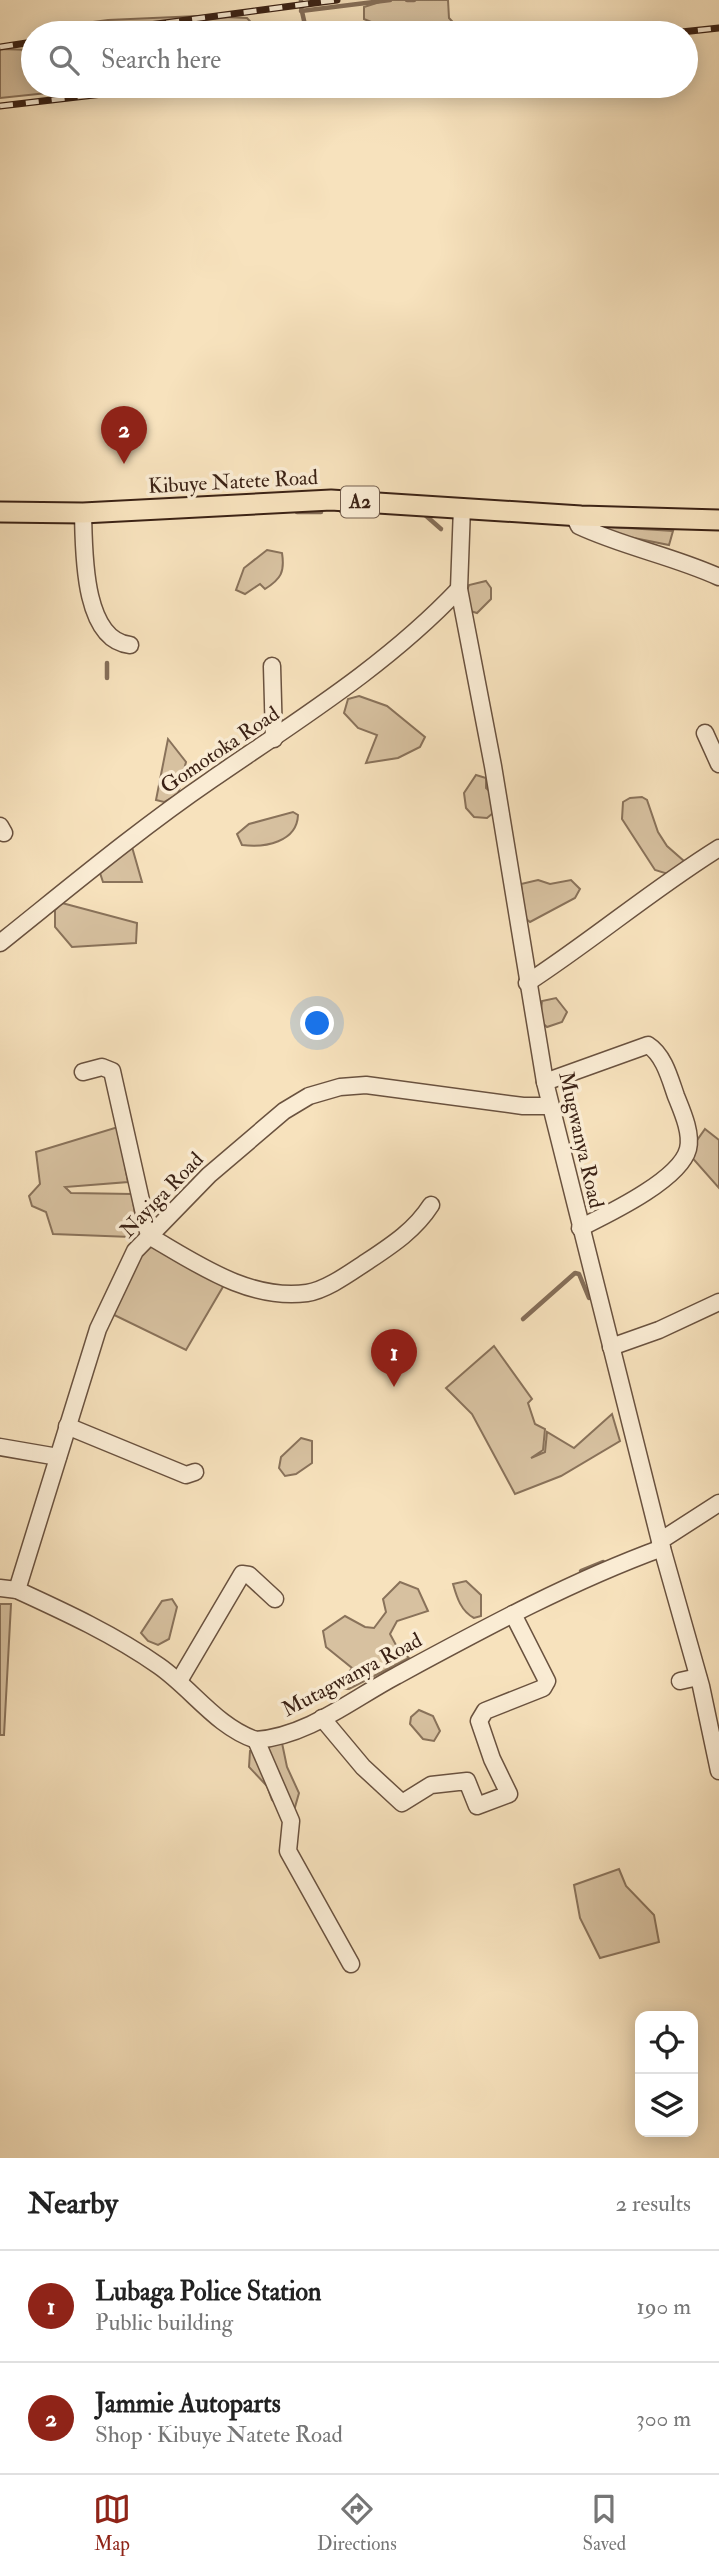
<!DOCTYPE html>
<html lang="en">
<head>
<meta charset="utf-8">
<style>
	body { margin:0; font-family:"IM FELL Double Pica",serif; background:#f6f6f6; color:#222 }
	.controls { position:absolute; right:21px; bottom:21px; display:grid; overflow:hidden; border-radius:14px; box-shadow:0 4px 18px #0003 }
	.controls button { width:63px; height:63px; display:grid; place-items:center; padding:0; border:0; border-bottom:2px solid #e0e0e0; background:#fff; color:#222; font:35px sans-serif }
	.you { position:absolute; left:318px; top:1024px; width:24px; height:24px; margin:-18px; border:5px solid #fff; border-radius:50%; background:#1a73e8; box-shadow:0 0 0 10px #1a73e833 }
	.badge { display:grid; place-items:center; width:46px; height:46px; border-radius:50%; background:#8f2418; color:#fff; font-size:23px; font-weight:700 }
	.pin { position:absolute; translate:-50% -58px; filter:drop-shadow(0 2px 4px #0008) }
	.pin::after { content:''; position:absolute; top:37px; width:24px; height:21px; background:inherit; clip-path:polygon(0 0,100% 0,50% 100%) }
	.list { margin:0; padding:0; list-style:none }
	h2 { display:flex; justify-content:space-between; align-items:center; height:91px; margin:0; padding:0 28px; font-size:30px }
	h2 small { font-size:23px; font-weight:400; color:#767676 }
	.list li { display:grid; grid-template-columns:46px 1fr auto; gap:21px; align-items:center; box-sizing:border-box; height:112px; padding:0 28px; border-top:2px solid #e0e0e0 }
	.list b { display:block; font-size:26px; white-space:nowrap }
	.list p { margin:0; font-size:23px; white-space:nowrap; color:#767676 }
	.list em { font-size:23px; font-style:normal; color:#767676 }
	.icon { flex:none; width:38px; height:38px; fill:none; stroke:currentColor; stroke-width:2; stroke-linecap:round; stroke-linejoin:round }
	.map { position:relative; flex:none; width:719px; height:2158px; overflow:hidden }
	.search { position:absolute; background:#fff; box-shadow:0 4px 18px #0003; left:21px; right:21px; top:21px; height:77px; display:flex; align-items:center; gap:18px; box-sizing:border-box; padding:0 24px; border-radius:38px; color:#767676; font-size:26px }
	.sheet { height:315px; background:#fff }
	nav { display:flex; justify-content:space-around; align-items:center; box-sizing:border-box; height:98px; border-top:2px solid #e0e0e0; background:#fff; font-size:19px; color:#767676 }
	nav a { display:grid; justify-items:center; gap:4px }
	nav .on { color:#8f2418 }
	.map>svg:first-child { display:block }
	.green { fill:#d7c1a0; stroke:#89725a; stroke-width:2 }
	.lines { fill:none; stroke-linecap:round; stroke-linejoin:round }
	.stream { stroke:#856e58; stroke-width:4.5 }
	.minor-casing { stroke:#6a523f; stroke-width:19 }
	.major-casing { stroke:#3b2215; stroke-width:23 }
	.minor { stroke:#faecd4; stroke-width:16 }
	.major { stroke:#f7e2bd; stroke-width:19 }
	.rail-casing { stroke:#3b2215; stroke-width:7 }
	.rail { stroke:#faecd4; stroke-width:4.5; stroke-dasharray:13; stroke-linecap:butt }
	.labels { text-anchor:middle; dominant-baseline:central; stroke-width:7; stroke-linejoin:round; paint-order:stroke }
	.shield { fill:#faecd4; stroke:#745f4e; stroke-width:2 }
	.shield-label { font-size:19px; font-weight:bold; fill:#3b2215 }
	.street-label { font-size:21px; fill:#3b2215; stroke:#faecd4 }
</style>
</head>
<body>
<div class="map">
<svg width="719" height="2158" viewBox="0 0 719 2158">
	<rect width="100%" height="100%" fill="#f7e2bd"/>
	<filter id="stains"><feTurbulence type="fractalNoise" baseFrequency=".00286" numOctaves="4"/><feColorMatrix values="0 0 0 0 .2 0 0 0 0 .09 0 0 0 0 .02 0 0 0 .5 -.17"/></filter>
	<radialGradient id="worn" r=".72"><stop offset=".6" stop-color="#630" stop-opacity="0"/><stop offset="1" stop-color="#630" stop-opacity=".3"/></radialGradient>
	<g class="green">
		<path d="M 386,0 L 448,0 L 449,18 L 463,33 L 390,33 L 390,30 L 364,19 L 364,7 Z"/>
		<path d="M 197,16 L 197,19 L 87,33 L 49,33 L 63,26 L 108,20 Z"/>
		<path d="M 225,17 L 247,18 L 259,31 L 303,30 L 313,33 L 103,33 Z"/>
		<path d="M 0,49 L 33,50 L 33,86 L 114,86 L 0,98 Z"/>
		<path d="M 596,526 L 673,531 L 669,545 L 604,532 Z"/>
		<path d="M 267,550 L 282,553 C 285,572 281,579 265,589 L 260,584 L 245,594 L 236,590 L 244,568 Z"/>
		<path d="M 486,581 L 491,588 L 491,599 L 477,613 L 467,610 L 464,597 L 469,585 Z"/>
		<path d="M 359,696 L 387,706 L 425,737 L 420,747 L 398,758 L 366,763 L 377,735 L 358,728 L 344,713 L 348,699 Z"/>
		<path d="M 168,739 L 186,762 L 178,794 L 164,802 L 156,800 Z"/>
		<path d="M 476,775 L 486,778 L 486,788 L 499,799 L 499,808 L 487,818 L 474,817 L 466,808 L 464,793 Z"/>
		<path d="M 642,797 L 647,800 L 658,832 L 667,846 L 684,861 L 680,869 L 668,874 L 655,870 L 622,819 L 623,802 L 630,798 Z"/>
		<path d="M 293,812 L 298,815 C 297,842 265,848 242,845 L 237,834 L 249,824 Z"/>
		<path d="M 132,847 L 142,882 L 103,882 L 100,873 Z"/>
		<path d="M 538,880 L 550,884 L 571,880 L 580,889 L 575,898 L 530,922 L 525,918 L 521,884 Z"/>
		<path d="M 62,903 L 137,923 L 136,943 L 72,947 L 55,927 L 55,910 Z"/>
		<path d="M 556,998 L 567,1012 L 562,1022 L 547,1027 L 540,1021 L 542,1001 Z"/>
		<path d="M 118,1127 L 128,1182 L 65,1187 L 71,1193 L 132,1194 L 136,1220 L 131,1237 L 53,1234 L 46,1212 L 32,1206 L 29,1196 L 40,1184 L 36,1152 Z"/>
		<path d="M 705,1129 L 719,1140 L 719,1188 L 688,1153 Z"/>
		<path d="M 150,1242 L 224,1285 L 186,1350 L 106,1311 L 124,1274 Z"/>
		<path d="M 494,1346 L 532,1399 L 528,1403 L 535,1424 L 545,1429 L 543,1450 L 531,1458 L 545,1452 L 547,1432 L 574,1448 L 612,1414 L 620,1441 L 561,1476 L 515,1494 L 472,1414 L 446,1388 Z"/>
		<path d="M 301,1438 L 312,1441 L 312,1463 L 296,1474 L 285,1476 L 279,1468 L 281,1457 Z"/>
		<path d="M 466,1581 L 481,1595 L 481,1616 L 474,1618 C 461,1611 457,1598 453,1584 Z"/>
		<path d="M 400,1582 L 418,1589 L 428,1611 L 397,1621 L 390,1634 L 397,1647 L 409,1658 L 349,1689 L 342,1689 L 342,1681 L 352,1668 L 326,1647 L 323,1631 L 345,1616 L 365,1627 L 374,1628 L 386,1612 L 383,1599 Z"/>
		<path d="M 172,1599 L 177,1607 L 169,1639 L 158,1645 L 148,1641 L 141,1633 L 162,1601 Z"/>
		<path d="M 0,1604 L 11,1604 L 4,1735 L 0,1735 Z"/>
		<path d="M 419,1710 L 433,1716 L 440,1731 L 434,1741 L 423,1739 L 410,1724 L 411,1717 Z"/>
		<path d="M 270,1743 L 282,1743 L 287,1767 L 299,1793 L 295,1807 L 282,1809 L 272,1800 L 267,1786 L 249,1767 L 250,1751 Z"/>
		<path d="M 619,1869 L 626,1886 L 654,1915 L 659,1942 L 600,1958 L 580,1918 L 574,1885 Z"/>
	</g>
	<g class="lines">
		<g class="stream">
			<path d="M 301,0 L 301,3"/>
			<path d="M 407,0 L 414,0"/>
			<path d="M 301,7 L 305,25 L 317,33"/>
			<path d="M 301,11 L 390,0"/>
			<path d="M 341,511 L 361,511"/>
			<path d="M 297,512 L 321,512"/>
			<path d="M 424,514 L 441,529"/>
			<path d="M 107,678 L 107,663"/>
			<path d="M 523,1319 L 575,1273 L 579,1274 L 589,1298"/>
			<path d="M 581,1571 L 603,1562"/>
		</g>
		<defs>
			<g id="minor">
				<path d="M 462,507 L 459,589 L 493,766 L 545,1082 L 660,1541 L 701,1686 L 719,1771"/>
				<path d="M 83,513 C 84,548 82,640 130,645"/>
				<path d="M 581,516 L 577,522 L 579,526 C 624,547 673,556 719,577"/>
				<path d="M 272,666 L 274,739"/>
				<path d="M 705,733 L 719,764"/>
				<path d="M 0,826 L 4,833"/>
				<path d="M 0,943 C 70,887 138,830 211,780 C 298,720 386,666 459,589"/>
				<path d="M 527,983 C 593,940 653,889 719,848"/>
				<path d="M 83,1072 L 102,1067 L 112,1071 L 149,1236 C 196,1263 249,1301 307,1293 C 327,1290 351,1272 368,1261 C 392,1245 415,1230 431,1205"/>
				<path d="M 545,1082 L 648,1045 C 664,1055 670,1079 676,1096 C 682,1111 692,1133 688,1149 C 680,1180 608,1214 580,1228"/>
				<path d="M 611,1347 L 659,1330 L 719,1302"/>
				<path d="M 67,1426 L 186,1475 L 195,1472"/>
				<path d="M 0,1447 L 58,1457"/>
				<path d="M 660,1541 L 719,1503"/>
				<path d="M 0,1588 L 17,1590 C 65,1612 115,1635 159,1666 C 192,1689 217,1727 256,1740 C 308,1736 351,1700 396,1676 C 483,1629 569,1582 662,1548"/>
				<path d="M 17,1590 L 98,1329 L 135,1251 L 209,1175 L 284,1111 L 309,1096 L 340,1087 L 366,1085 L 523,1106 L 550,1106"/>
				<path d="M 179,1681 L 242,1574 L 249,1575 L 275,1599"/>
				<path d="M 680,1681 L 698,1677"/>
				<path d="M 322,1718 L 363,1767 L 402,1803 L 431,1785 L 467,1781 L 477,1806 L 509,1794 L 492,1759 L 479,1721 L 485,1711 L 543,1688 L 547,1681 L 513,1614"/>
				<path d="M 256,1740 L 291,1821 L 288,1851 L 351,1964"/>
			</g>
			<path id="major" d="M 0,512 L 83,513 L 331,500 L 581,516 L 719,520"/>
		</defs>
		<use href="#minor" class="minor-casing"/>
		<use href="#major" class="major-casing"/>
		<use href="#minor" class="minor"/>
		<use href="#major" class="major"/>
		<defs>
			<g id="rail">
				<path d="M 89,33 L 337,0"/>
				<path d="M 672,33 L 719,28"/>
				<path d="M 0,47 L 33,42"/>
				<path d="M 0,106 L 171,86"/>
			</g>
		</defs>
		<use href="#rail" class="rail-casing"/>
		<use href="#rail" class="rail"/>
	</g>
	<g class="labels">
		<rect class="shield" x="341" y="486.5" width="38" height="31" rx="5"/>
		<g class="shield-label">
			<text x="360" y="502">A2</text>
		</g>
		<g class="street-label">
			<text transform="translate(233 482) rotate(-3)">Kibuye Natete Road</text>
			<text transform="translate(220 750) rotate(-34)">Gomotoka Road</text>
			<text transform="translate(581 1140) rotate(77)">Mugwanya Road</text>
			<text transform="translate(162 1195) rotate(-46)">Nayiga Road</text>
			<text transform="translate(352 1675) rotate(-28)">Mutagwanya Road</text>
		</g>
	</g>
	<rect width="100%" height="100%" filter="url(#stains)"/>
	<rect width="100%" height="100%" fill="url(#worn)"/>
</svg>
<div class="controls">
<button><svg class="icon" aria-label="locate" viewBox="0 0 24 24"><circle cx="12" cy="12" r="6"/><path d="M12 2v4M12 18v4M2 12h4M18 12h4"/></svg></button>
<button><svg class="icon" aria-label="layers" viewBox="0 0 24 24"><path d="M12 4l9 5-9 5-9-5zM3 14l9 5 9-5"/></svg></button>
</div>
<div class="you"></div>
<div class="pin badge" style="left:394px;top:1387px">1</div>
<div class="pin badge" style="left:124px;top:464px">2</div>
<div class="search"><svg class="icon" aria-label="search" viewBox="0 0 24 24"><circle cx="10" cy="10" r="6"/><path d="M15 15l6 6"/></svg>Search here</div>
</div>
<section class="sheet">
<h2>Nearby<small>2 results</small></h2>
<ul class="list">
<li><span class="badge">1</span><div><b>Lubaga Police Station</b><p>Public building</p></div><em>190 m</em></li>
<li><span class="badge">2</span><div><b>Jammie Autoparts</b><p>Shop · Kibuye Natete Road</p></div><em>300 m</em></li>
</ul>
</section>
<nav>
<a class="on"><svg class="icon" aria-label="map" viewBox="0 0 24 24"><path d="M3 6l6-2 6 2 6-2v14l-6 2-6-2-6 2zM9 4v14M15 6v14"/></svg>Map</a>
<a><svg class="icon" aria-label="directions" viewBox="0 0 24 24"><path d="M12 3l9 9-9 9-9-9zM9 14v-3h6M13 9l2 2-2 2"/></svg>Directions</a>
<a><svg class="icon" aria-label="saved" viewBox="0 0 24 24"><path d="M7 4h10v16l-5-4-5 4z"/></svg>Saved</a>
</nav>
</body>
</html>
